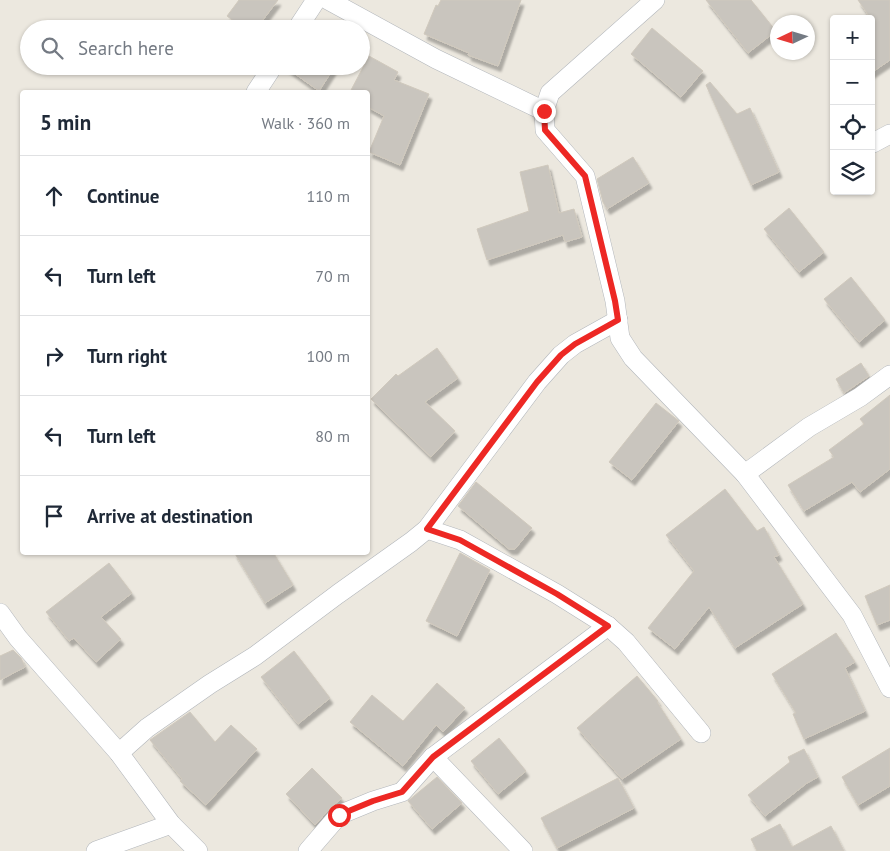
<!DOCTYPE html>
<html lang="en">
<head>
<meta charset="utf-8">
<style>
	body { margin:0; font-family:"PT Sans",sans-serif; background:#f6f6f7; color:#1f2937 }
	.controls { position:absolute; right:15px; top:15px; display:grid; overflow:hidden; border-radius:5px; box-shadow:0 1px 4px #0004 }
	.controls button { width:45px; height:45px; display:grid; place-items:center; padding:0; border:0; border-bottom:1px solid #e0e1e3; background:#fff; color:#1f2937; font:25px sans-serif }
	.compass { position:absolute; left:770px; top:15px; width:45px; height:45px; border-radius:50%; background:#fff; box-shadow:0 1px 4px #0004; rotate:266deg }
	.stop { position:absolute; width:15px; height:15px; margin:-11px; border:4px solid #ed2824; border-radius:50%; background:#fff }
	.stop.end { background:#ed2824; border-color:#fff; box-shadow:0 1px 5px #0008 }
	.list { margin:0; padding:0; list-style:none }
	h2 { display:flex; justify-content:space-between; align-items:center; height:65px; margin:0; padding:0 20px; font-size:21px }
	h2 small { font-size:16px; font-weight:400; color:#747a83 }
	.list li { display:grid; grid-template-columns:32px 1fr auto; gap:15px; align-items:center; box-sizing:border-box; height:80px; padding:0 20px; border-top:1px solid #e0e1e3 }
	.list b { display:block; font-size:19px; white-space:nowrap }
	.list em { font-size:16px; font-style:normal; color:#747a83 }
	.icon { flex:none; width:28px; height:28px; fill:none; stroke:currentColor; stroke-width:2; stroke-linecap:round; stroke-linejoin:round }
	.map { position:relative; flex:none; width:890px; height:851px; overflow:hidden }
	.search { position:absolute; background:#fff; box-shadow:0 1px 4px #0004; left:20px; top:20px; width:350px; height:55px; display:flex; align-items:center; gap:12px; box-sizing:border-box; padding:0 18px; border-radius:28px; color:#747a83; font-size:19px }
	.panel { position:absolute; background:#fff; box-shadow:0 1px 4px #0004; left:20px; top:90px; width:350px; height:465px; border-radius:5px }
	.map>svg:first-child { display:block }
	.building { fill:#c9c5be; stroke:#d0c9bd; filter:url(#shadow) }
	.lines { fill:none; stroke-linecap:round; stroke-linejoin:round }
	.minor-casing { stroke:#b2b6bb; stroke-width:20 }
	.minor { stroke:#fff; stroke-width:19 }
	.route { stroke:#ed2824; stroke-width:6 }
</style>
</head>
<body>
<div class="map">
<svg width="890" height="851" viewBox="0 0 890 851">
	<defs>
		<filter id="shadow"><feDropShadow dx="3" dy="5.5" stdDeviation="1" flood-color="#0004"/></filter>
	</defs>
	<rect width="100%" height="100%" fill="#ece8df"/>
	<g class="building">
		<path d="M 239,0 L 278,0 L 256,29 L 244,29 L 227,16 Z"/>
		<path d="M 441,0 L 521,0 L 498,66 L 468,55 L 469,53 L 424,34 L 436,5 L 438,6 Z"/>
		<path d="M 706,0 L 751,0 L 776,31 L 748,53 Z"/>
		<path d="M 858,0 L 890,0 L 890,60 L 871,73 L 871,19 Z"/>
		<path d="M 652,28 L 703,71 L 681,97 L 631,54 Z"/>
		<path d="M 369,56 L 398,72 L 394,80 L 429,94 L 400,165 L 369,152 L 384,116 L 368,107 L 368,92 L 350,92 Z"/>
		<path d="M 284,66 L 335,66 L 319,91 Z"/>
		<path d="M 710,82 L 737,114 L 750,108 L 779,172 L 751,185 L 706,85 Z"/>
		<path d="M 633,157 L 649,183 L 607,209 L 603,202 L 597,179 Z"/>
		<path d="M 548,165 L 559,213 L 574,209 L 582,237 L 565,242 L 563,235 L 487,260 L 477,229 L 529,211 L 520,172 Z"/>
		<path d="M 789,208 L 824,252 L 799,272 L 764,229 Z"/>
		<path d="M 851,277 L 885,320 L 859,342 L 824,299 Z"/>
		<path d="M 437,348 L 458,378 L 425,402 L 455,431 L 431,457 L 371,399 L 396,374 L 398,376 Z"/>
		<path d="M 861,363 L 869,376 L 844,393 L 836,379 Z"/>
		<path d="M 890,395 L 890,469 L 860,492 L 852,482 L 804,511 L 788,485 L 834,457 L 829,450 L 864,424 L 860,419 Z"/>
		<path d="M 656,403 L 679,421 L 632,480 L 609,462 Z"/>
		<path d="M 476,482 L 532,528 L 515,549 L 509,549 L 458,506 Z"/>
		<path d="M 725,489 L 757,531 L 764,527 L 779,555 L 774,557 L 803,604 L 735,648 L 709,607 L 675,649 L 648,628 L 694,571 L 666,535 Z"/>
		<path d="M 234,552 L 273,552 L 293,585 L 265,603 Z"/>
		<path d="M 460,553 L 490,570 L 457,636 L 426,621 Z"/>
		<path d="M 109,563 L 132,593 L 101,617 L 121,639 L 96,662 L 74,638 L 69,641 L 46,612 Z"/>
		<path d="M 890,585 L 890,620 L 877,625 L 865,596 Z"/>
		<path d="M 836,633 L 855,662 L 845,668 L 865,711 L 804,739 L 793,714 L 796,713 L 772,674 Z"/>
		<path d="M 13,650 L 21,658 L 25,667 L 0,680 L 0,656 Z"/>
		<path d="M 294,651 L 330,698 L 298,724 L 261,677 Z"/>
		<path d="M 637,676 L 658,701 L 657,702 L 681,739 L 622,779 L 577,728 Z"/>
		<path d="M 437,683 L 465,708 L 443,732 L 436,725 L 403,766 L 350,722 L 372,695 L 403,721 Z"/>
		<path d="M 190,712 L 215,742 L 231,725 L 257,749 L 206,805 L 180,781 L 182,779 L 150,740 Z"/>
		<path d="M 499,738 L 526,771 L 498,794 L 471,761 Z"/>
		<path d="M 890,748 L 890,786 L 858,805 L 842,777 Z"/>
		<path d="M 804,749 L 818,777 L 807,783 L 765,816 L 748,795 L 790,762 L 788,757 Z"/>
		<path d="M 312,768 L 342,798 L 330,808 L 315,825 L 286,794 Z"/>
		<path d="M 437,777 L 462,803 L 432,829 L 408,801 Z"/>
		<path d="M 618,778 L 634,808 L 557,848 L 541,818 Z"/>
		<path d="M 780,824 L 792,847 L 831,826 L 844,851 L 757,851 L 751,839 Z"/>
	</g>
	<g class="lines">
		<defs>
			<g id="minor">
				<path d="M 328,0 L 436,59 L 544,111"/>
				<path d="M 655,0 L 550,93 L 544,111 L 545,130 L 585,176 L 615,301 L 620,338 L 633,358 L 745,474 L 852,615 L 890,688"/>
				<path d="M 297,29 L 316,0"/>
				<path d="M 256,92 L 273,66"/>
				<path d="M 873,143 L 890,134"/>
				<path d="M 745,474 L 809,427 L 860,397 L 890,375"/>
				<path d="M 427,529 L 460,540 L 557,594 L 608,626 L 626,642 L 701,733"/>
				<path d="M 0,613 L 18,638 L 119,753 L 171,824 L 198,851"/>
				<path d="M 119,753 L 147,728 L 210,684 L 255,656 L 338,594 L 411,542 L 427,529 L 537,382 L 561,355 L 575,344 L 618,320"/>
				<path d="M 433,757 L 523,851"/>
				<path d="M 96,851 L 171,824"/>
				<path d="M 308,851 L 339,815 L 373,801 L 402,792 L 433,757 L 608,626"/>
			</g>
		</defs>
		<use href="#minor" class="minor-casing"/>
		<use href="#minor" class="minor"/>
	</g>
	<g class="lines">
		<path class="route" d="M 339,815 L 373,801 L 402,792 L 433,757 L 608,626 L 557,594 L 460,540 L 427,529 L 537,382 L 561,355 L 575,344 L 618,320 L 615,301 L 585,176 L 545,130 L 544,111"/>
	</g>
</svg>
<div class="controls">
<button>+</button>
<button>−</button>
<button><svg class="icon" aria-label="locate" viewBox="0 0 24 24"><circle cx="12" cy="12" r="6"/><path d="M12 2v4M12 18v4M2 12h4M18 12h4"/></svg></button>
<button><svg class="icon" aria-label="layers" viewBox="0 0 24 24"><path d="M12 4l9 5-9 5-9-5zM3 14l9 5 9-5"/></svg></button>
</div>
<svg class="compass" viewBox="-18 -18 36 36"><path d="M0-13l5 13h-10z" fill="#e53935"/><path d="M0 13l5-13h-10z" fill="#747a83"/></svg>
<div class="stop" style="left:339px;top:815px"></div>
<div class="stop end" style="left:544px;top:111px"></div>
<div class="search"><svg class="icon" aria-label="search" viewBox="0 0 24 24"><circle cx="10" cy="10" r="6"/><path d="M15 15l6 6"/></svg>Search here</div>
<section class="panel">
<h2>5 min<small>Walk · 360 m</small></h2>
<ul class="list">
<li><svg class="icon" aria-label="ahead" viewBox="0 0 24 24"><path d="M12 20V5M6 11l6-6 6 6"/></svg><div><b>Continue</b></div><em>110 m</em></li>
<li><svg class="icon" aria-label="left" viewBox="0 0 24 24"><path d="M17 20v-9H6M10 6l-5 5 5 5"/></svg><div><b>Turn left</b></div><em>70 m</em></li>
<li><svg class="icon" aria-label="right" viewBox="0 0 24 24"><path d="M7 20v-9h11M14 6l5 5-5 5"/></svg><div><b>Turn right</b></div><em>100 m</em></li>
<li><svg class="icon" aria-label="left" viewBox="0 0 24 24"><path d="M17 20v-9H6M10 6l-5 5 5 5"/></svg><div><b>Turn left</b></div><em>80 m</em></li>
<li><svg class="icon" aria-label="arrive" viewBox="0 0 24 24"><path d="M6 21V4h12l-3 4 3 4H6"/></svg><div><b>Arrive at destination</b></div></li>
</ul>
</section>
</div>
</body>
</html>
